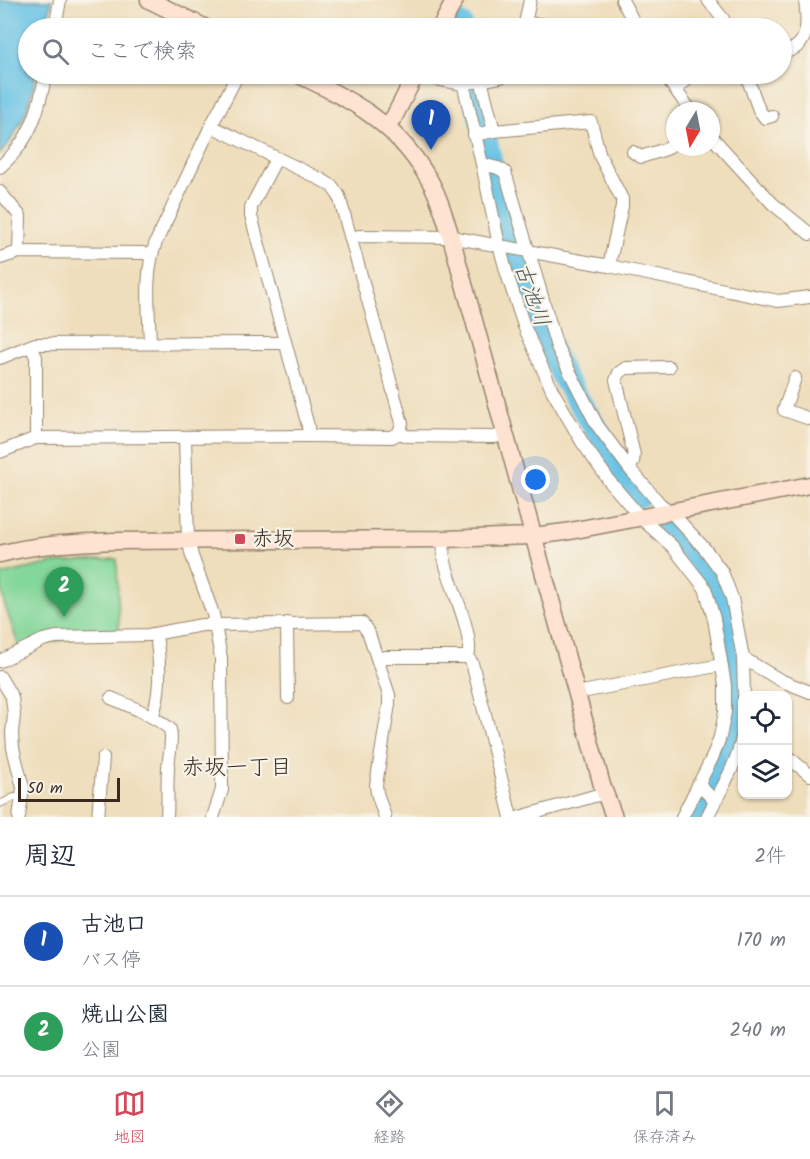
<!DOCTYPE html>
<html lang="ja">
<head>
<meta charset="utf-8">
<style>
	body { margin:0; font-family:Kalam,"Klee One",sans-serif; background:#f6f6f7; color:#1f2937 }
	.controls { position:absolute; right:18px; bottom:18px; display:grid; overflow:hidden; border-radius:12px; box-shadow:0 2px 4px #0004 }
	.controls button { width:54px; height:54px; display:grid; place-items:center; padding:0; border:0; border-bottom:2px solid #e0e1e3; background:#fff; color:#1f2937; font:30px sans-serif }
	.compass { position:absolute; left:666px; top:102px; width:54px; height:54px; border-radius:50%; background:#fff; box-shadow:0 2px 4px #0004; rotate:190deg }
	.scale { position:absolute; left:18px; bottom:15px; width:102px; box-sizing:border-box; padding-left:6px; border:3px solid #3b2a1e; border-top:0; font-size:16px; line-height:21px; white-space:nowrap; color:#3b2a1e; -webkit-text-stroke:4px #f7f3e8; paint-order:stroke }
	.you { position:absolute; left:536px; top:480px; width:21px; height:21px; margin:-15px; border:4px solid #fff; border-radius:50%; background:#1a73e8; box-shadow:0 0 0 9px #1a73e833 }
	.badge { display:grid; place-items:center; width:39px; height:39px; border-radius:50%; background:#d1495b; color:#fff; font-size:20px; font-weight:700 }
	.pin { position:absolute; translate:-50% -50px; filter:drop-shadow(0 2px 3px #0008) }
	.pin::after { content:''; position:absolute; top:32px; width:21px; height:18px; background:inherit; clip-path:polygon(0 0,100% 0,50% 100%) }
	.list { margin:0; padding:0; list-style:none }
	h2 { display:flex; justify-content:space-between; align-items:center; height:78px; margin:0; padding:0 24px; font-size:26px }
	h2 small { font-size:20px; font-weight:400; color:#747a83 }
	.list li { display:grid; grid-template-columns:39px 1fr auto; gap:18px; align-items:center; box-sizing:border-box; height:90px; padding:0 24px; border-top:2px solid #e0e1e3 }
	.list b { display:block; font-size:22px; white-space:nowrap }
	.list p { margin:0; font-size:20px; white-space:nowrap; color:#747a83 }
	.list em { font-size:20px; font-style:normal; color:#747a83 }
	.icon { flex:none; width:33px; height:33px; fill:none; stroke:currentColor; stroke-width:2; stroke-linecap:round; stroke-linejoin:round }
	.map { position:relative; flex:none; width:810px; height:817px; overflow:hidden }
	.search { position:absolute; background:#fff; box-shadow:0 2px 4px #0004; left:18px; right:18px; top:18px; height:66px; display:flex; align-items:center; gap:15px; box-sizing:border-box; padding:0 21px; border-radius:33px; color:#747a83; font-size:22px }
	.sheet { height:258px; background:#fff }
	nav { display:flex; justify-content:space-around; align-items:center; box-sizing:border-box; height:84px; border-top:2px solid #e0e1e3; background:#fff; font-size:16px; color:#747a83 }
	nav a { display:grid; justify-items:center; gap:3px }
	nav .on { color:#d1495b }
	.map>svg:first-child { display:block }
	.green { fill:#83d79a; stroke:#5f805c; stroke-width:1.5 }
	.water { fill:#67c3e5; stroke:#517682; stroke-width:1.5 }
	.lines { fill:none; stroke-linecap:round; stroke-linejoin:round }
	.river { stroke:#67c3e5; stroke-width:24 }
	.lane-casing { stroke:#95846d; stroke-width:8 }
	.street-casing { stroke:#95846d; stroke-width:14 }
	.secondary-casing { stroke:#95846d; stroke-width:19 }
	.lane { stroke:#fff; stroke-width:6 }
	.street { stroke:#fff; stroke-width:12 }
	.secondary { stroke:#fee3d2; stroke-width:16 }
	.poi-dot { fill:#d1495b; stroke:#f7f3e8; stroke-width:2 }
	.labels { text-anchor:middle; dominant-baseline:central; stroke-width:4.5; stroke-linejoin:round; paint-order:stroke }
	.poi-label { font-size:21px; fill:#3b2a1e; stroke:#f7f3e8; text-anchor:start }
	.water-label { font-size:22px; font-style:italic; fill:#48585a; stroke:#f7f3e8 }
	.neighbourhood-label { font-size:22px; fill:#3b2a1e; stroke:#f7f3e8 }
</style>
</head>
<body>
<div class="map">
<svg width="810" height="817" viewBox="0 0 810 817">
	<rect width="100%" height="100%" fill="#f7f3e8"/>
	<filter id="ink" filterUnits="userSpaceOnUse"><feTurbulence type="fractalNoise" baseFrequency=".0167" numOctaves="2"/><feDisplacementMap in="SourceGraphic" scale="12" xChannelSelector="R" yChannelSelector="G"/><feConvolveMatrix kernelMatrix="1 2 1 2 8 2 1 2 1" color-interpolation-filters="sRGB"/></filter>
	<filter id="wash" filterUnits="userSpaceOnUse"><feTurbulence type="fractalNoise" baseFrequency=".008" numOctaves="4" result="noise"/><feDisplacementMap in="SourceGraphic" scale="24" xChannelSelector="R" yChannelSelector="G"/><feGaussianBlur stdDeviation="1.35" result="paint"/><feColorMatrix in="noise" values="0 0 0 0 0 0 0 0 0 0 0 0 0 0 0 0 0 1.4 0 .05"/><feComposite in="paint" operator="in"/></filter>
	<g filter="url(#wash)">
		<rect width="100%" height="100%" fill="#efdebc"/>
		<path class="green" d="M 117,559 L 119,631 L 19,647 L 4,603 L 0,575 L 52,563 Z"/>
		<path class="water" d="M 0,0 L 52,0 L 46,28 L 28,28 L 28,74 L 36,74 C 30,105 22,129 0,154 Z"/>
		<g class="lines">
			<g class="river">
				<path d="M 461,25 L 461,28"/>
				<path d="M 471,74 L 499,200 L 540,326 L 563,376 L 638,496"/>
				<path d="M 668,530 L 699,559 L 725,610 L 736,669 L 736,716 L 729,746 L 694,817"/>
			</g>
		</g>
	</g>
	<g filter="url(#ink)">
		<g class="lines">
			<defs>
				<path id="lane" d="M 0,804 L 14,797 L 22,798"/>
				<g id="street">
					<path d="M 622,0 L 637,28"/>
					<path d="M 708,0 L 723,19 L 727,28"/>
					<path d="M 525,23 L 582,28"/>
					<path d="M 55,28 L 60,0"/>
					<path d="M 524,28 L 530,0"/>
					<path d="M 782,52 C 810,49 808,22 805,0"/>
					<path d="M 461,74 L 482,164 L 498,168 L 505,172 L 557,347 L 597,425 L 629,468 L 660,504 L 671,512 L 705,549 L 722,572 L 732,598 L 743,658 L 744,696"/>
					<path d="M 664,74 L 691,111"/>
					<path d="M 746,74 L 759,110 L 765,118 L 772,116"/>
					<path d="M 415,75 L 463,84 L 500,77 L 507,74"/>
					<path d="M 597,77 L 631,77 L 637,74"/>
					<path d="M 481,80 L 494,131"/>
					<path d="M 675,89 L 695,74"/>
					<path d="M 211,126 L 320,179 L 332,186 L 339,196 L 402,423 L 399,433"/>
					<path d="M 474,135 L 494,131 L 591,122 L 600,156 L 622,199 L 622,206 L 609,266"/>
					<path d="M 711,136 L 773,204 L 810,234"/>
					<path d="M 633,152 L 641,157 L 666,149 L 675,142"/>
					<path d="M 276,159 L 251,207 L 251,216 L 308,426 L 309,436"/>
					<path d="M 482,164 L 499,245 L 507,274 L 524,326 L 552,390 L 582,442 L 610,482 L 641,518 L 672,546 L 705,588 L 714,619 L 725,685 L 725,712 L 720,737 L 713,756 L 682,817"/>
					<path d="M 0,167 C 6,161 12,156 17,149 C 35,127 40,101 46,74"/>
					<path d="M 0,192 L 20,216 L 19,252"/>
					<path d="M 351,238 L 359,236 L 451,237 L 609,266 L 778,301 L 810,297"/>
					<path d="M 0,258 L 19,252 L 143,253 L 151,255"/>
					<path d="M 150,343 C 149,310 144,273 156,242 L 211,126 L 238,74"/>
					<path d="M 31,346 L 36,357 L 36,438"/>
					<path d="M 0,358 L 35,344 L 277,343 L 285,342"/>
					<path d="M 795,378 L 784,410 L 810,419"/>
					<path d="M 185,438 L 188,540 L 192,556 L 213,614 L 221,658 L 222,790 L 213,817"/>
					<path d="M 0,452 L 36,438 L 309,436 L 392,437 L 399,433 L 407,436 L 493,437 L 505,435"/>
					<path d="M 629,468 L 633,462 L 634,455 L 616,380 L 619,373 L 626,368 L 669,367"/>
					<path d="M 444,539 C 444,545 443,552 444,557 C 448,582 475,634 468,657"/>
					<path d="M 287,623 L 288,698"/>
					<path d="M 743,658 L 780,680 L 810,692"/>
					<path d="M 378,659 L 385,657 L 468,657 L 472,663 L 511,817"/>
					<path d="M 0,661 L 43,640 L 56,637 L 148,635 L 202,625 L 216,625 L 362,623 L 369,634 L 389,695 L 389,704 L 376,785 L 377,793 L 385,817"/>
					<path d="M 0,677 L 12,697 L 14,715 L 12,733 L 13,748 L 23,788 L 19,817"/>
					<path d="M 577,693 L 721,665"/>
					<path d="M 111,698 C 132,707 153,715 170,729 C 173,742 169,754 168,768 C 167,784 168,801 167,817"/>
					<path d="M 152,717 C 162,692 160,661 156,635"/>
					<path d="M 788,757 L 810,775"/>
					<path d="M 698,784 L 712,798 L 716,800"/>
					<path d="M 98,817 L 103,758"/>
					<path d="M 520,817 L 605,793"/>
					<path d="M 707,817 C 720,791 736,766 742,738"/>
				</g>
				<g id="secondary">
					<path d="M 149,0 L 206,28"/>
					<path d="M 440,28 L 455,0"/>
					<path d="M 297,74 C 350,99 393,121 425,173 C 438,192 444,215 451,237 L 602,785 L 614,817"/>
					<path d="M 386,126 L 394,117 L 416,74"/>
					<path d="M 0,554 C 38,544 76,543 114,541 L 444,539 L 533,536 L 565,532 L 810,485"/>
				</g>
			</defs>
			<use href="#lane" class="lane-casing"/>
			<use href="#street" class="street-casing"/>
			<use href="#secondary" class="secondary-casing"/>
			<use href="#lane" class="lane"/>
			<use href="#street" class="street"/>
			<use href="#secondary" class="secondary"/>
		</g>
	</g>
	<rect class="poi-dot" x="234" y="533" width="12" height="12" rx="3"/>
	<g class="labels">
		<g class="poi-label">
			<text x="252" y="539">赤坂</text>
		</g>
		<g class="water-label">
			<text transform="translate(531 295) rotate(71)">古池川</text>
		</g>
		<g class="neighbourhood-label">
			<text x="237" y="768">赤坂一丁目</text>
		</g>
	</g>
</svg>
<div class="controls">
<button><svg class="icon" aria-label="locate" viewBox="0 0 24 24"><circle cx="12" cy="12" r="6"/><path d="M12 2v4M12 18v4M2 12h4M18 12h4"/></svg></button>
<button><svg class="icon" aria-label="layers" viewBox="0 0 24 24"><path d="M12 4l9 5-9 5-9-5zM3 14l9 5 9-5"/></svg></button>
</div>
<svg class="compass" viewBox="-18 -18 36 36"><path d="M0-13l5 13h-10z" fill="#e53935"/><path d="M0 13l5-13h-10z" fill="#747a83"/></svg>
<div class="scale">50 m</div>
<div class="you"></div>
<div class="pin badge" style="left:431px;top:150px;background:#1a4fb4">1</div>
<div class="pin badge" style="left:64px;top:617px;background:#2e9e5b">2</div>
<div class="search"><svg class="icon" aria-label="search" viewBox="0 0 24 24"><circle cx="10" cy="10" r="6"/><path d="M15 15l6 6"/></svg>ここで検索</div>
</div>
<section class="sheet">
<h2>周辺<small>2件</small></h2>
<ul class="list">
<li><span class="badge" style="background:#1a4fb4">1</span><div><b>古池口</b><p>バス停</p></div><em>170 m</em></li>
<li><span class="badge" style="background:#2e9e5b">2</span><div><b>焼山公園</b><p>公園</p></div><em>240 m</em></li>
</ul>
</section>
<nav>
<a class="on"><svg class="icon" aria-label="map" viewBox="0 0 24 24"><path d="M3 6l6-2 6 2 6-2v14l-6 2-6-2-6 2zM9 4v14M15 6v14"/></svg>地図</a>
<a><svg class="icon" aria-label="directions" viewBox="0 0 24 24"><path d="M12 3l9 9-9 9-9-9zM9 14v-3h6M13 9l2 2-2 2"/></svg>経路</a>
<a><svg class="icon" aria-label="saved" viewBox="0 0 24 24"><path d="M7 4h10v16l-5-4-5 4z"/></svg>保存済み</a>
</nav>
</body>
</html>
